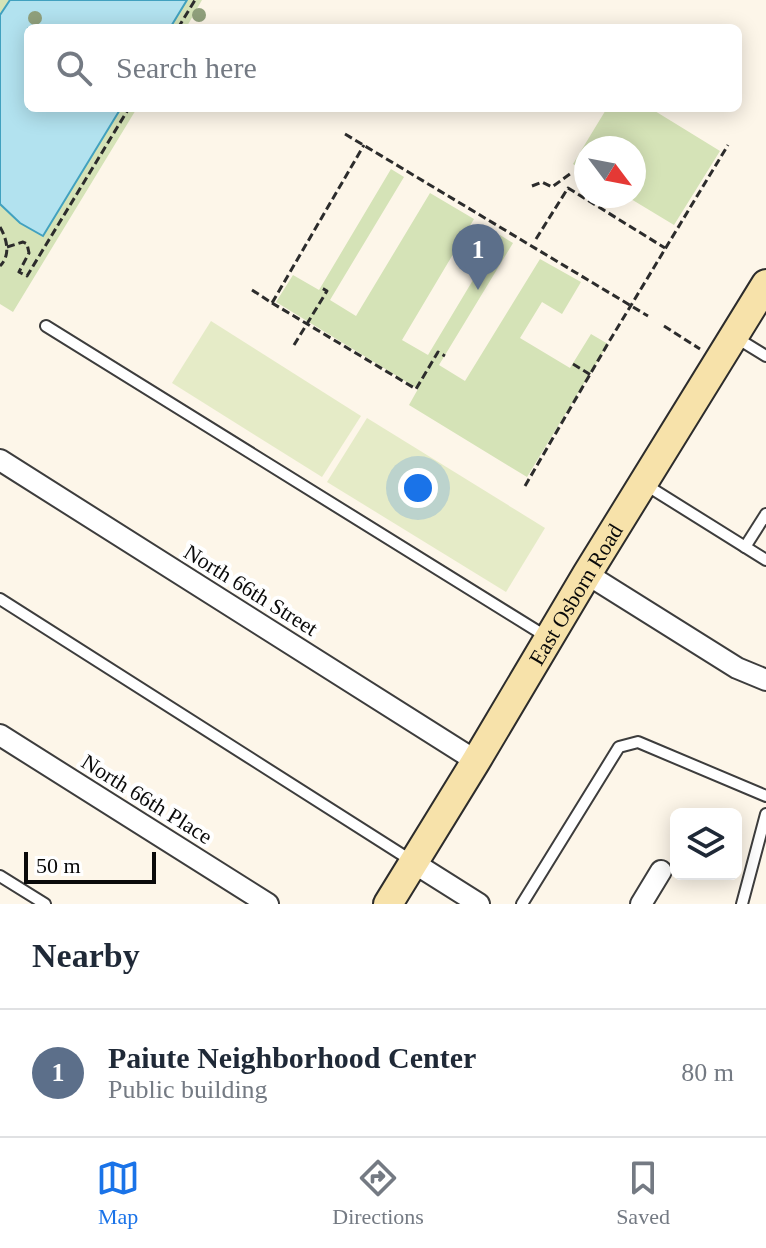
<!DOCTYPE html>
<html lang="en">
<head>
<meta charset="utf-8">
<style>
	body { margin:0; font-family:"Times New Roman",serif; background:#f6f6f7; color:#1f2937 }
	.controls { position:absolute; right:24px; bottom:24px; display:grid; overflow:hidden; border-radius:12px; box-shadow:0 4px 20px #0003 }
	.controls button { width:72px; height:72px; display:grid; place-items:center; padding:0; border:0; border-bottom:2px solid #e0e1e3; background:#fff; color:#1f2937; font:40px sans-serif }
	.compass { position:absolute; left:574px; top:136px; width:72px; height:72px; border-radius:50%; background:#fff; box-shadow:0 4px 20px #0003; rotate:122deg }
	.scale { position:absolute; left:24px; bottom:20px; width:132px; box-sizing:border-box; padding-left:8px; border:4px solid #0a0a0a; border-top:0; font-size:22px; line-height:28px; white-space:nowrap; color:#0a0a0a; -webkit-text-stroke:6px #fff; paint-order:stroke }
	.you { position:absolute; left:418px; top:488px; width:28px; height:28px; margin:-20px; border:6px solid #fff; border-radius:50%; background:#1a73e8; box-shadow:0 0 0 12px #1a73e833 }
	.badge { display:grid; place-items:center; width:52px; height:52px; border-radius:50%; background:#1a73e8; color:#fff; font-size:26px; font-weight:700 }
	.pin { position:absolute; translate:-50% -66px; filter:drop-shadow(0 2px 4px #0008) }
	.pin::after { content:''; position:absolute; top:42px; width:28px; height:24px; background:inherit; clip-path:polygon(0 0,100% 0,50% 100%) }
	.list { margin:0; padding:0; list-style:none }
	h2 { display:flex; justify-content:space-between; align-items:center; height:104px; margin:0; padding:0 32px; font-size:34px }
	h2 small { font-size:26px; font-weight:400; color:#747a83 }
	.list li { display:grid; grid-template-columns:52px 1fr auto; gap:24px; align-items:center; box-sizing:border-box; height:128px; padding:0 32px; border-top:2px solid #e0e1e3 }
	.list b { display:block; font-size:30px; white-space:nowrap }
	.list p { margin:0; font-size:26px; white-space:nowrap; color:#747a83 }
	.list em { font-size:26px; font-style:normal; color:#747a83 }
	.icon { flex:none; width:44px; height:44px; fill:none; stroke:currentColor; stroke-width:2; stroke-linecap:round; stroke-linejoin:round }
	.map { position:relative; flex:none; width:766px; height:904px; overflow:hidden }
	.search { position:absolute; background:#fff; box-shadow:0 4px 20px #0003; left:24px; right:24px; top:24px; height:88px; display:flex; align-items:center; gap:20px; box-sizing:border-box; padding:0 28px; border-radius:12px; color:#747a83; font-size:30px }
	.sheet { height:232px; background:#fff }
	nav { display:flex; justify-content:space-around; align-items:center; box-sizing:border-box; height:112px; border-top:2px solid #e0e1e3; background:#fff; font-size:22px; color:#747a83 }
	nav a { display:grid; justify-items:center; gap:4px }
	nav .on { color:#1a73e8 }
	.map>svg:first-child { display:block }
	.green { fill:#d5e3b7 }
	.pitch { fill:#e5ebc7 }
	.water { fill:#b2e2ef; stroke:#41a1bf; stroke-width:2 }
	.lines { fill:none; stroke-linecap:round; stroke-linejoin:round }
	.lane-casing { stroke:#3d3d3d; stroke-width:14 }
	.street-casing { stroke:#3d3d3d; stroke-width:24 }
	.secondary-casing { stroke:#2c2c2c; stroke-width:32 }
	.path { stroke:#2c2c2c; stroke-width:3; stroke-dasharray:8 4; stroke-linecap:butt }
	.lane { stroke:#fff; stroke-width:10 }
	.street { stroke:#fff; stroke-width:20 }
	.secondary { stroke:#f7e2aa; stroke-width:28 }
	.tree { fill:#90a07c }
	.labels { text-anchor:middle; dominant-baseline:central; stroke-width:8; stroke-linejoin:round; paint-order:stroke }
	.street-label { font-size:22px; fill:#0a0a0a; stroke:#fff }
</style>
</head>
<body>
<div class="map">
<svg width="766" height="904" viewBox="0 0 766 904">
	<rect width="100%" height="100%" fill="#fdf6e9"/>
	<g class="green">
		<path d="M 0,0 L 202,0 L 186,28 L 28,28 L 28,108 L 137,108 L 13,312 L 0,304 Z"/>
		<path d="M 607,108 L 650,108 L 720,151 L 674,225 L 626,196 L 634,196 L 634,148 L 586,148 L 586,172 L 573,164 Z"/>
		<path d="M 391,169 L 404,177 L 330,300 L 356,316 L 430,193 L 474,219 L 402,340 L 428,355 L 500,235 L 513,243 L 439,365 L 465,381 L 540,259 L 581,282 L 562,314 L 542,302 L 520,338 L 570,368 L 591,334 L 608,344 L 527,477 L 409,405 L 418,389 L 276,302 L 293,275 L 319,290 Z"/>
	</g>
	<g class="pitch">
		<path d="M 211,321 L 361,416 L 322,477 L 172,383 Z"/>
		<path d="M 367,418 L 545,528 L 506,592 L 327,482 Z"/>
	</g>
	<path class="water" d="M 10,0 L 187,0 L 170,28 L 28,28 L 28,108 L 121,108 L 43,236 L 20,223 L 0,204 L 0,15 Z"/>
	<g class="lines">
		<defs>
			<g id="lane">
				<path d="M 46,326 L 547,637"/>
				<path d="M 735,337 L 766,356"/>
				<path d="M 646,485 L 766,560"/>
				<path d="M 745,547 L 766,514"/>
				<path d="M 0,599 L 412,861"/>
				<path d="M 0,876 L 45,904"/>
				<path d="M 522,904 L 619,747 L 638,742 L 766,796"/>
				<path d="M 742,904 L 766,814"/>
			</g>
			<g id="street">
				<path d="M 0,460 L 476,761"/>
				<path d="M 587,574 L 737,668 L 766,680"/>
				<path d="M 0,735 L 268,904"/>
				<path d="M 414,863 L 479,904"/>
				<path d="M 641,904 L 661,871"/>
			</g>
			<g id="secondary">
				<path id="s1" d="M 388,904 L 476,761 L 587,574 L 766,284"/>
			</g>
		</defs>
		<use href="#lane" class="lane-casing"/>
		<use href="#street" class="street-casing"/>
		<use href="#secondary" class="secondary-casing"/>
		<g class="path">
			<path d="M 178,28 L 195,0"/>
			<path d="M 345,134 L 648,316"/>
			<path d="M 532,186 L 542,182 L 552,187 L 570,174"/>
			<path d="M 0,227 C 7,239 11,255 0,266"/>
			<path d="M 536,239 L 568,188 L 665,248"/>
			<path d="M 7,247 L 23,242 L 27,244 L 29,253 L 19,272 L 27,276 L 129,108"/>
			<path d="M 252,290 L 272,303 L 364,145"/>
			<path d="M 272,303 L 416,389 L 438,352 L 445,356"/>
			<path d="M 664,326 L 700,349"/>
			<path d="M 294,345 L 327,291 L 320,287"/>
			<path d="M 573,364 L 591,375"/>
			<path d="M 525,486 L 610,340 L 728,145"/>
		</g>
		<use href="#lane" class="lane"/>
		<use href="#street" class="street"/>
		<use href="#secondary" class="secondary"/>
	</g>
	<g class="tree">
		<circle cx="199" cy="15" r="7"/>
		<circle cx="35" cy="18" r="7"/>
	</g>
	<g class="labels">
		<g class="street-label">
			<text transform="translate(251 590) rotate(32)">North 66th Street</text>
			<text stroke="none"><textPath href="#s1" startOffset="362">East Osborn Road</textPath></text>
			<text transform="translate(147 799) rotate(32)">North 66th Place</text>
		</g>
	</g>
</svg>
<div class="controls">
<button><svg class="icon" aria-label="layers" viewBox="0 0 24 24"><path d="M12 4l9 5-9 5-9-5zM3 14l9 5 9-5"/></svg></button>
</div>
<svg class="compass" viewBox="-18 -18 36 36"><path d="M0-13l5 13h-10z" fill="#e53935"/><path d="M0 13l5-13h-10z" fill="#747a83"/></svg>
<div class="scale">50 m</div>
<div class="you"></div>
<div class="pin badge" style="left:478px;top:290px;background:#5c6f8a">1</div>
<div class="search"><svg class="icon" aria-label="search" viewBox="0 0 24 24"><circle cx="10" cy="10" r="6"/><path d="M15 15l6 6"/></svg>Search here</div>
</div>
<section class="sheet">
<h2>Nearby<small></small></h2>
<ul class="list">
<li><span class="badge" style="background:#5c6f8a">1</span><div><b>Paiute Neighborhood Center</b><p>Public building</p></div><em>80 m</em></li>
</ul>
</section>
<nav>
<a class="on"><svg class="icon" aria-label="map" viewBox="0 0 24 24"><path d="M3 6l6-2 6 2 6-2v14l-6 2-6-2-6 2zM9 4v14M15 6v14"/></svg>Map</a>
<a><svg class="icon" aria-label="directions" viewBox="0 0 24 24"><path d="M12 3l9 9-9 9-9-9zM9 14v-3h6M13 9l2 2-2 2"/></svg>Directions</a>
<a><svg class="icon" aria-label="saved" viewBox="0 0 24 24"><path d="M7 4h10v16l-5-4-5 4z"/></svg>Saved</a>
</nav>
</body>
</html>
